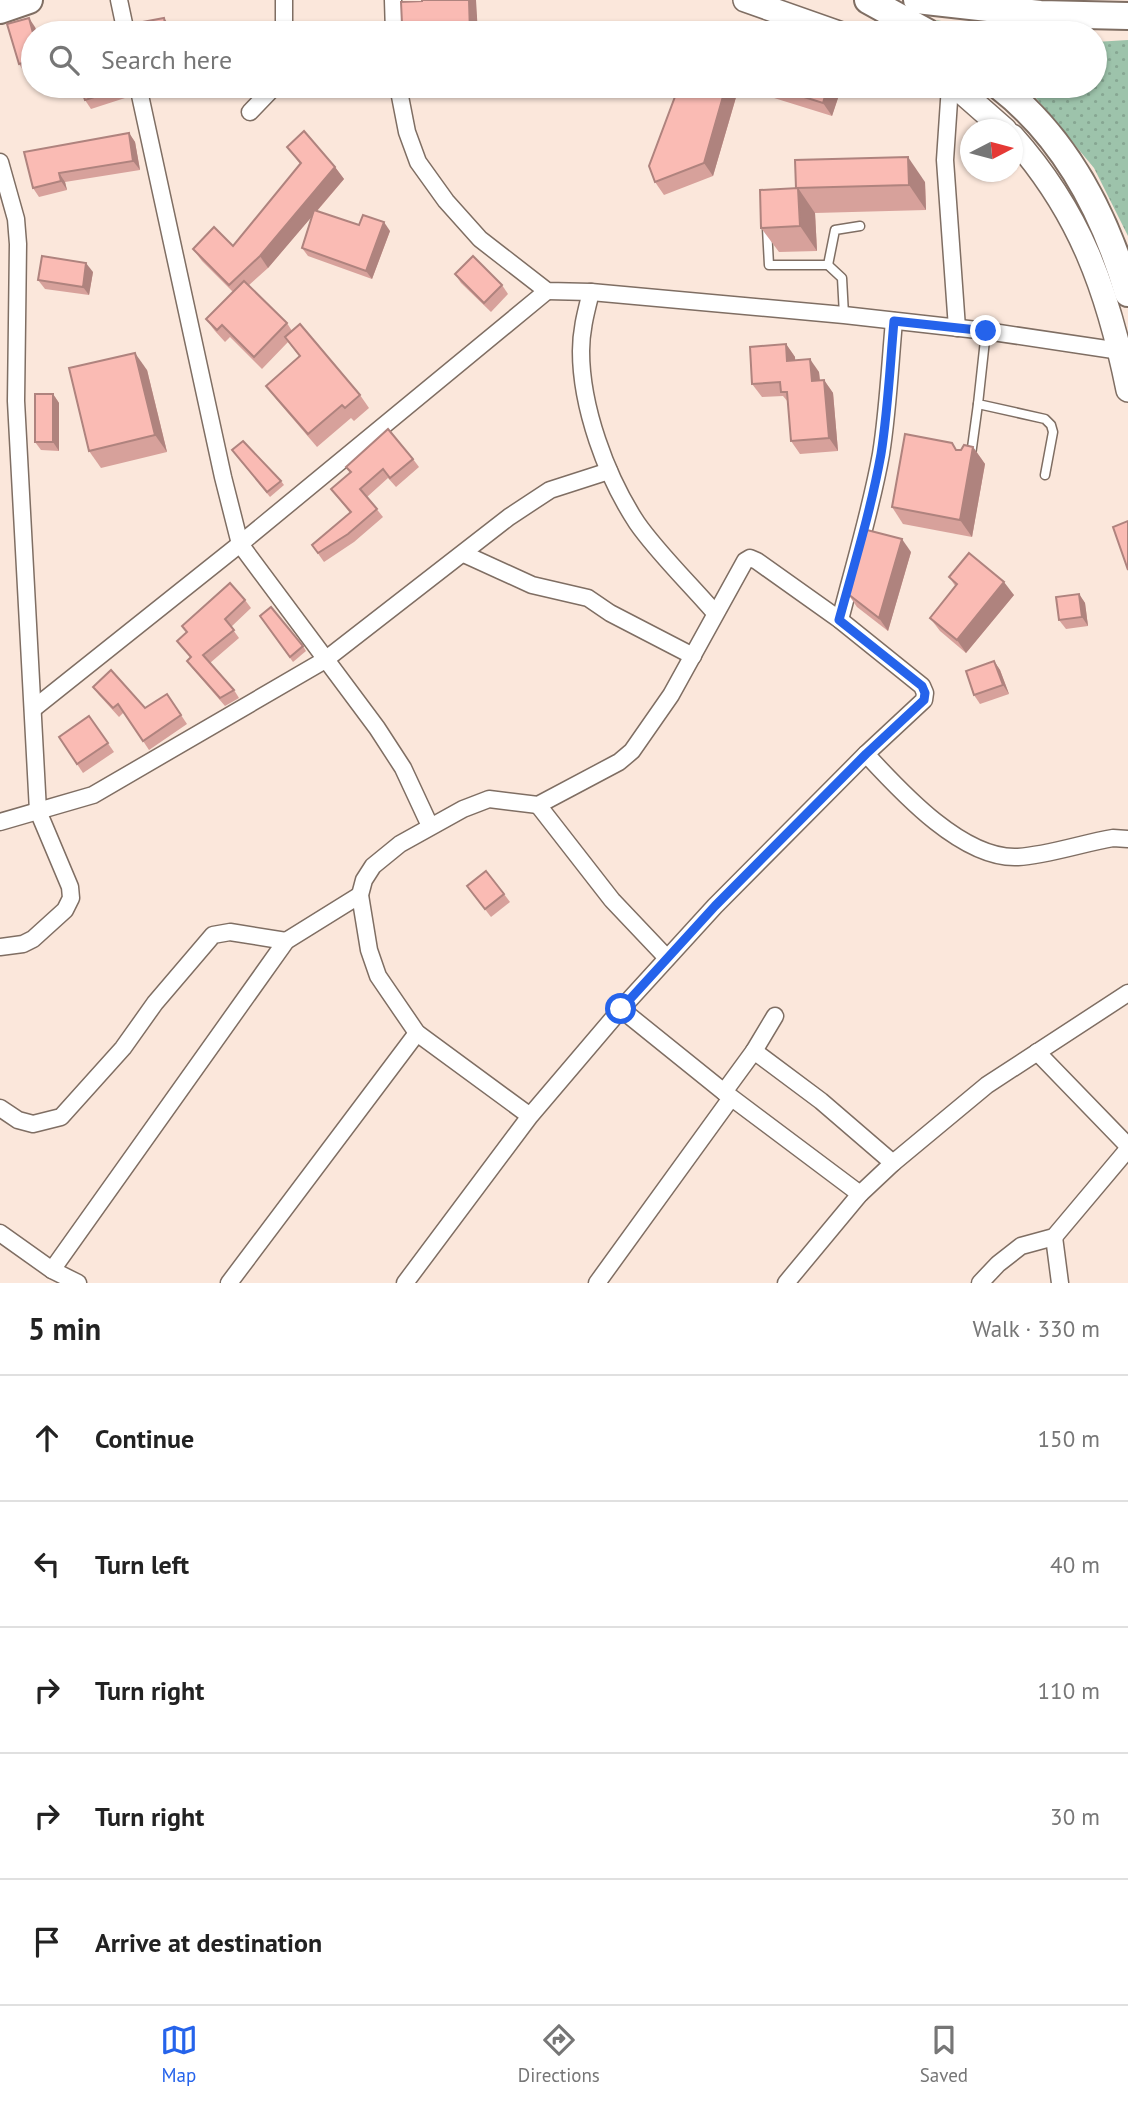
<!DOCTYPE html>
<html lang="en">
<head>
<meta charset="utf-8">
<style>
	body { margin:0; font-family:"PT Sans",sans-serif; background:#f2f2f2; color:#222 }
	.compass { position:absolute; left:960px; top:119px; width:63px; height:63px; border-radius:50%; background:#fff; box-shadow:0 2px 5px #0004; rotate:84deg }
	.stop { position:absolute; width:21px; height:21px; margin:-16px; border:5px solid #2563eb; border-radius:50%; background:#fff }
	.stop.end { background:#2563eb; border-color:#fff; box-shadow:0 2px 7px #0008 }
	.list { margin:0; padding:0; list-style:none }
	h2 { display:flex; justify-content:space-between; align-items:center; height:91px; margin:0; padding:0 28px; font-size:30px }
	h2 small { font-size:23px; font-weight:400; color:#767676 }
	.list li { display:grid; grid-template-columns:46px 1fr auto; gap:21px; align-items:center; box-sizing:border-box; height:126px; padding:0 28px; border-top:2px solid #e0e0e0 }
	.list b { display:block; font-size:26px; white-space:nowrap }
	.list em { font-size:23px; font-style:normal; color:#767676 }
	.icon { flex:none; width:38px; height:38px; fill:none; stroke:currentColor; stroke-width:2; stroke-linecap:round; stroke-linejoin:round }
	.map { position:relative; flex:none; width:1128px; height:1283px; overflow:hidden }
	.search { position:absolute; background:#fff; box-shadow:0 2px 5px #0004; left:21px; right:21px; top:21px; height:77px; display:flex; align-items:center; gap:18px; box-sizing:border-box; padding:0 24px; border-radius:38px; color:#767676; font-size:26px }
	.sheet { height:721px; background:#fff }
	nav { display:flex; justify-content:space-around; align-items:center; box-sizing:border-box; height:98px; border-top:2px solid #e0e0e0; background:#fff; font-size:19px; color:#767676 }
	nav a { display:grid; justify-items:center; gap:4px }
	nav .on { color:#2563eb }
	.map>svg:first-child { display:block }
	.grass { fill:url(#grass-dots) }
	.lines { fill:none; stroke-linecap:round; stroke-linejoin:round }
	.lane-casing { stroke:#7f6e63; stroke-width:11 }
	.street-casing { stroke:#7f6e63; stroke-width:19 }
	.secondary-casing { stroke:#7f6e63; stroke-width:26 }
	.primary-casing { stroke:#7f6e63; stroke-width:30 }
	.lane { stroke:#fff; stroke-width:8 }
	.street { stroke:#fff; stroke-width:16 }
	.secondary { stroke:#fff; stroke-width:23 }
	.primary { stroke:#fff; stroke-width:26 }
	.wall { fill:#d7a19b }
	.shaded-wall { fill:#af837e }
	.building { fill:#fabbb4; stroke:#af837e; stroke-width:2 }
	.route { stroke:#2563eb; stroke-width:9 }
</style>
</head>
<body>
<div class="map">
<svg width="1128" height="1283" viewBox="0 0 1128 1283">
	<defs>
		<pattern id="grass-dots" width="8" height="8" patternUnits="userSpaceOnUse" patternTransform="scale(1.75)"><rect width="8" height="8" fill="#9dc3ab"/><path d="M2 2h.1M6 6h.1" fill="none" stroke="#86a692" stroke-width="1.8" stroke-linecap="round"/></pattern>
	</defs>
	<rect width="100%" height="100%" fill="#fbe7db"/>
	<g class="grass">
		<path d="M 936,20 L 1004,33 L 955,33 Z"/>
		<path d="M 1128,40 L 1128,236 L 1094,168 L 1026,86 L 1095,86 L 1095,42 Z"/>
	</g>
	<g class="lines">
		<defs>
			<g id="lane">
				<path d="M 767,228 L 769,265 L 828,265 L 835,230 L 860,226"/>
				<path d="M 828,265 L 842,278 L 844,315"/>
				<path d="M 986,331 L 978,404 L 1045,419 L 1051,425 L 1053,432 L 1045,475"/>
				<path d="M 971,455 L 978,404"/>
			</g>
			<g id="street">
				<path d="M 119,0 L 126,33"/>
				<path d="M 284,0 L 284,33"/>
				<path d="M 393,0 L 394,33"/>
				<path d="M 138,86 L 223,477 L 240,544 L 377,728 L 403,768 L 430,826"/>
				<path d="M 398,86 L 407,132 L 418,162 L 446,201 L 480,239 L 547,291 L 591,292 L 844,315 L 986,331 L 1120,351"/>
				<path d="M 950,86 L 945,160 L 957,328"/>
				<path d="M 250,112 L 275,86"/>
				<path d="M 0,162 L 16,219 L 18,244 L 16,401 L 38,811 L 70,887 L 71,898 L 65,910 L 33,939 L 23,944 L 0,947"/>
				<path d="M 591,292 C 586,312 581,330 581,351 C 581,407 606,476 637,523 C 657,552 691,585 715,613"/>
				<path d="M 464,554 L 532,585 L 588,598 L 610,613 L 693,656"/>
				<path d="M 840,620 C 854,565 871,510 881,454 C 888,410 890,365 894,321"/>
				<path d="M 33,709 L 240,544 L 547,291"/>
				<path d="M 866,754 C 901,792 963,860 1018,857 C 1049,855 1083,843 1113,838 L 1128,839"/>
				<path d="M 538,805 L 612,900 L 667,958"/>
				<path d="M 0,822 L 93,795 L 325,660 L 509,517 L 550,490 L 609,471"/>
				<path d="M 621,1009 L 724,1092 L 860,1194"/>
				<path d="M 754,1051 L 775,1016"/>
				<path d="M 1037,1052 L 1128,1146"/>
				<path d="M 724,1092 L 754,1051 L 821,1101 L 893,1163"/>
				<path d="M 0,1108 L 18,1120 L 33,1124 L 61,1117 L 123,1048 L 155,1003 L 213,935 L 230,932 L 286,941"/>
				<path d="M 0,1233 L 52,1270 L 78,1283"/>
				<path d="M 1054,1237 L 1060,1283"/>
				<path d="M 52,1270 L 286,941 L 360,895"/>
				<path d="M 229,1283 L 417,1033"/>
				<path d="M 405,1283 L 530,1116 L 621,1009 L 715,906 L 866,754 L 924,700 L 925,693 L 922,686 L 840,620 L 757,561 L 750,558 L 745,561 L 671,695 L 632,751 L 619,762 L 538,805 L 489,799 L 463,809 L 400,844 L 373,866 L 364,880 L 360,895 L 369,950 L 378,976 L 417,1033 L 530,1116"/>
				<path d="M 597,1283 L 731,1098"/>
				<path d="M 786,1283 L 860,1194 L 893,1163 L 987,1085 L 1128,993"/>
				<path d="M 980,1283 L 998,1264 L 1021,1246 L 1054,1237 L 1128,1149"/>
			</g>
			<g id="secondary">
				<path d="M 745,0 L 839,33"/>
				<path d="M 955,86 L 1005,130"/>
				<path d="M 1012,136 C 1080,212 1108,291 1128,390"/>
			</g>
			<g id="primary">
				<path d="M 868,0 L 928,33"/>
				<path d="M 917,0 L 1040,14 L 1128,16"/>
				<path d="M 0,10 L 29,0"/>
				<path d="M 999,86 C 1065,137 1105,215 1128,293"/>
			</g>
		</defs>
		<use href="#lane" class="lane-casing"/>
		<use href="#street" class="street-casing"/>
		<use href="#secondary" class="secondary-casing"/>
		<use href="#primary" class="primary-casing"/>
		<use href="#lane" class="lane"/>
		<use href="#street" class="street"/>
		<use href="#secondary" class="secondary"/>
		<use href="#primary" class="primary"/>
	</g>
	<g class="wall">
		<path d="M 422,1 L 478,33 L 408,33 L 402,24 Z"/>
		<path d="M 35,27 L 37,33 L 33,33 L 33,70 L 25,73 L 19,64 Z"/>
		<path d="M 121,86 L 125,98 L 91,109 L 85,100 Z"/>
		<path d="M 679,86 L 842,86 L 832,116 L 739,87 L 713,176 L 664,195 L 655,182 Z"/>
		<path d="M 129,133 L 135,142 L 140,170 L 65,182 L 67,190 L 39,197 L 33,188 Z"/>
		<path d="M 287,147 L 335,167 L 344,179 L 317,211 L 359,225 L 390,231 L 372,279 L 308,256 L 302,248 L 312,216 L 268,268 L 248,286 L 287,323 L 292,331 L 360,395 L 369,408 L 354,421 L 351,418 L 317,447 L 276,399 L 266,386 L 299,356 L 288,342 L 262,369 L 230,337 L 225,342 L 215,331 L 206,319 L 233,292 L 202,261 L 193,249 L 233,246 L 300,164 Z"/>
		<path d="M 925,182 L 926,210 L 815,213 L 817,251 L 779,252 L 761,228 L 760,190 Z"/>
		<path d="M 93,272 L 89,295 L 45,289 L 38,280 Z"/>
		<path d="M 455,274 L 502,285 L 508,294 L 491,312 L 461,283 Z"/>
		<path d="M 786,344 L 795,357 L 795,360 L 819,372 L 820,380 L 824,380 L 833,393 L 838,451 L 800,454 L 791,441 L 788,402 L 783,396 L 762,397 L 752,384 Z"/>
		<path d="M 147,370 L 167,452 L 101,468 L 89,451 Z"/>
		<path d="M 53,394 L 59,403 L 59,451 L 41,450 L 35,442 Z"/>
		<path d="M 973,447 L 985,464 L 972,537 L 903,524 L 892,507 L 957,450 Z"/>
		<path d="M 235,454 L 281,481 L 284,485 L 270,497 Z"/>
		<path d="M 413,459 L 419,467 L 396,487 L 388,478 L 367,497 L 383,517 L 354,542 L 324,562 L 312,545 L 350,513 L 331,489 L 350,473 L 346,467 Z"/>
		<path d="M 911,552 L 888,631 L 857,607 L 848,594 Z"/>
		<path d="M 949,577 L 1014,595 L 966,653 L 940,631 L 930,618 L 956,587 Z"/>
		<path d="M 1079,594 L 1085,603 L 1088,626 L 1066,629 L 1059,620 Z"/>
		<path d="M 245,600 L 251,608 L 231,627 L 239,638 L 210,663 L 234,690 L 239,698 L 225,706 L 193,669 L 187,661 L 191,658 L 177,641 L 187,632 L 182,626 Z"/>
		<path d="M 260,616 L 303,646 L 306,651 L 293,662 Z"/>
		<path d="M 994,661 L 1000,670 L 1009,694 L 980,704 L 974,695 Z"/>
		<path d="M 93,687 L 145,708 L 167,694 L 187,724 L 149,750 L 124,712 L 119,717 L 99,695 Z"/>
		<path d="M 89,716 L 114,752 L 83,773 L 59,737 Z"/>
		<path d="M 467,886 L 504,894 L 510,902 L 491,917 Z"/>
	</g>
	<g class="shaded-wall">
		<path d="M 469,0 L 476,0 L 478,33 L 470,33 Z"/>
		<path d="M 29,18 L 35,27 L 37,33 L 33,33 Z"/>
		<path d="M 164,18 L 170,26 L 171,33 L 167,33 Z"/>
		<path d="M 117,86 L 121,86 L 125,98 Z"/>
		<path d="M 726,86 L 738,86 L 739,87 L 713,176 L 704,163 Z"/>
		<path d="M 828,86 L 842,86 L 832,116 L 823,103 Z"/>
		<path d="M 129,133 L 135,142 L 140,170 L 133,161 Z"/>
		<path d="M 908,157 L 925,182 L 926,210 L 909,185 Z"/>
		<path d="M 335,167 L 344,179 L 268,268 L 260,256 Z"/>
		<path d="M 59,173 L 65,182 L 67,190 L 61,181 Z"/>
		<path d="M 798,188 L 815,213 L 817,251 L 800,226 Z"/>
		<path d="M 384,222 L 390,231 L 372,279 L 366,271 Z"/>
		<path d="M 86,263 L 93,272 L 89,295 L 83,287 Z"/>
		<path d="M 786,344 L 795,357 L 796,374 L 787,361 Z"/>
		<path d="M 135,353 L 147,370 L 167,452 L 155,435 Z"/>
		<path d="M 810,359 L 819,372 L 821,394 L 812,381 Z"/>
		<path d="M 824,380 L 833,393 L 838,451 L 829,438 Z"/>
		<path d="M 53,394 L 59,403 L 59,451 L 53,442 Z"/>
		<path d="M 973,447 L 985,464 L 972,537 L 960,520 Z"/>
		<path d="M 902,539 L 911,552 L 888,631 L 879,618 Z"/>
		<path d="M 1004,582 L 1014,595 L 966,653 L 957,640 Z"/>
		<path d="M 1079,594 L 1085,603 L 1088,626 L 1082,617 Z"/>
		<path d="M 994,661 L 1000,670 L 1009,694 L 1003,685 Z"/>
	</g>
	<g class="building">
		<path d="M 422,0 L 469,0 L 470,33 L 424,33 L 423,23 L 402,24 L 401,2 L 422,1 Z"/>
		<path d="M 29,18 L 33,33 L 33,60 L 19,64 L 7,24 Z"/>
		<path d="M 164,18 L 167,33 L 139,33 L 137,23 Z"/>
		<path d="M 701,26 L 725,33 L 698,33 Z"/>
		<path d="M 80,86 L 117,86 L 119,89 L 85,100 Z"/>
		<path d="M 679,86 L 726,86 L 704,163 L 655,182 L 649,166 Z"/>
		<path d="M 769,86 L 828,86 L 823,103 Z"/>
		<path d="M 304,131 L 335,167 L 260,256 L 229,285 L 193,249 L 214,227 L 233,246 L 301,163 L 287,147 Z"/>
		<path d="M 129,133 L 133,161 L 59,173 L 61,181 L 33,188 L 24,152 Z"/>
		<path d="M 908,157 L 909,185 L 796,188 L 795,160 Z"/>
		<path d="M 798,188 L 800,226 L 761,228 L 760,190 Z"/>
		<path d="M 314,210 L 359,225 L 363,215 L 384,222 L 366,271 L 302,248 Z"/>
		<path d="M 42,256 L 86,263 L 83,287 L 38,280 Z"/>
		<path d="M 473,256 L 502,285 L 484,303 L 455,274 Z"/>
		<path d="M 244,281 L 287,323 L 254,357 L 222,325 L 217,330 L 206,319 Z"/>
		<path d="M 300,324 L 360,395 L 345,408 L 342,405 L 308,434 L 266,386 L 300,356 L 285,337 Z"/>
		<path d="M 786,344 L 787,361 L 810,359 L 812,381 L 824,380 L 829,438 L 791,441 L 787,392 L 781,392 L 780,382 L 752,384 L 750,347 Z"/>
		<path d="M 135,353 L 155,435 L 89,451 L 69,368 Z"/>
		<rect x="35" y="394" width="18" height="48"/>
		<path d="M 388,429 L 413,459 L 390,478 L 383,469 L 360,489 L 377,509 L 348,534 L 318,553 L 312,545 L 351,512 L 331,489 L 351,472 L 346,467 Z"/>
		<path d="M 905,434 L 952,443 L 956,450 L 961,450 L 964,445 L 973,447 L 960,520 L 892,507 Z"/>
		<path d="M 243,441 L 281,481 L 267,492 L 232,450 Z"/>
		<path d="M 1128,521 L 1128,570 L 1113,527 Z"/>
		<path d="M 867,530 L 902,539 L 879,618 L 848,594 Z"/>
		<path d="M 969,553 L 1004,582 L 957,640 L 930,618 L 957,584 L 949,577 Z"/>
		<path d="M 230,583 L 245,600 L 225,619 L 234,630 L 203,655 L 234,690 L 220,698 L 187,661 L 191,657 L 177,641 L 187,632 L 182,626 Z"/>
		<path d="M 1079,594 L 1082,617 L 1059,620 L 1056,597 Z"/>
		<path d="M 271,607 L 303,646 L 290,657 L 260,616 Z"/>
		<path d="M 994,661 L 1003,685 L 974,695 L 966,671 Z"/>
		<path d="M 111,670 L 145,708 L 167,694 L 181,715 L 143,741 L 118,704 L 113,708 L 93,687 Z"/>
		<path d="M 89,716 L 108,743 L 77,764 L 59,737 Z"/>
		<path d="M 486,871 L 504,894 L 485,909 L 467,886 Z"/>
	</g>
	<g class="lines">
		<path class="route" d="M 621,1009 L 715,906 L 866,754 L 924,700 L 925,693 L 922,686 L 839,620 C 854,565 871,510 881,454 C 888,410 890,365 894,321 L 986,331"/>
	</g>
</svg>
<svg class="compass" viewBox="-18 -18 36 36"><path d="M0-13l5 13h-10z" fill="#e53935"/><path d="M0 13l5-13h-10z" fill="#767676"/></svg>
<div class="stop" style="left:621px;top:1009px"></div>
<div class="stop end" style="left:986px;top:331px"></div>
<div class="search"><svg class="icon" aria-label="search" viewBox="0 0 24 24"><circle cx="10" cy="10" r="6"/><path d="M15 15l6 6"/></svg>Search here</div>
</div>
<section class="sheet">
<h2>5 min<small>Walk · 330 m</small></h2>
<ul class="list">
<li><svg class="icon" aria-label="ahead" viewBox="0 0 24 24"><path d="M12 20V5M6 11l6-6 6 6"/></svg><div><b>Continue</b></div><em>150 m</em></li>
<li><svg class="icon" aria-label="left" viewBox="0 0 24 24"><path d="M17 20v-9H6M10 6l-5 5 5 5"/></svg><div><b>Turn left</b></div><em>40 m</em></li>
<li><svg class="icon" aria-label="right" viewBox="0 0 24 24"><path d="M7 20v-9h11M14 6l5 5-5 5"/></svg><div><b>Turn right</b></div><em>110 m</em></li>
<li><svg class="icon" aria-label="right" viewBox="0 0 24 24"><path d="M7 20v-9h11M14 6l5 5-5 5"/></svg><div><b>Turn right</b></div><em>30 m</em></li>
<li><svg class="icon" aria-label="arrive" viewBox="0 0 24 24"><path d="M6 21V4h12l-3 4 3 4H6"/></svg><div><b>Arrive at destination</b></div></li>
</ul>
</section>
<nav>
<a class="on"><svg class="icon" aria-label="map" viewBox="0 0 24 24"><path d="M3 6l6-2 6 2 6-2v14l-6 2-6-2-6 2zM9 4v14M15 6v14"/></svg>Map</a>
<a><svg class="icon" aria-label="directions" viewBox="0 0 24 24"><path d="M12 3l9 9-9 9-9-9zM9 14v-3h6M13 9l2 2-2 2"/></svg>Directions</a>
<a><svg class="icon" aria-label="saved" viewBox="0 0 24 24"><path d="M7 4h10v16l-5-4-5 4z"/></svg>Saved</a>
</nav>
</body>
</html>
